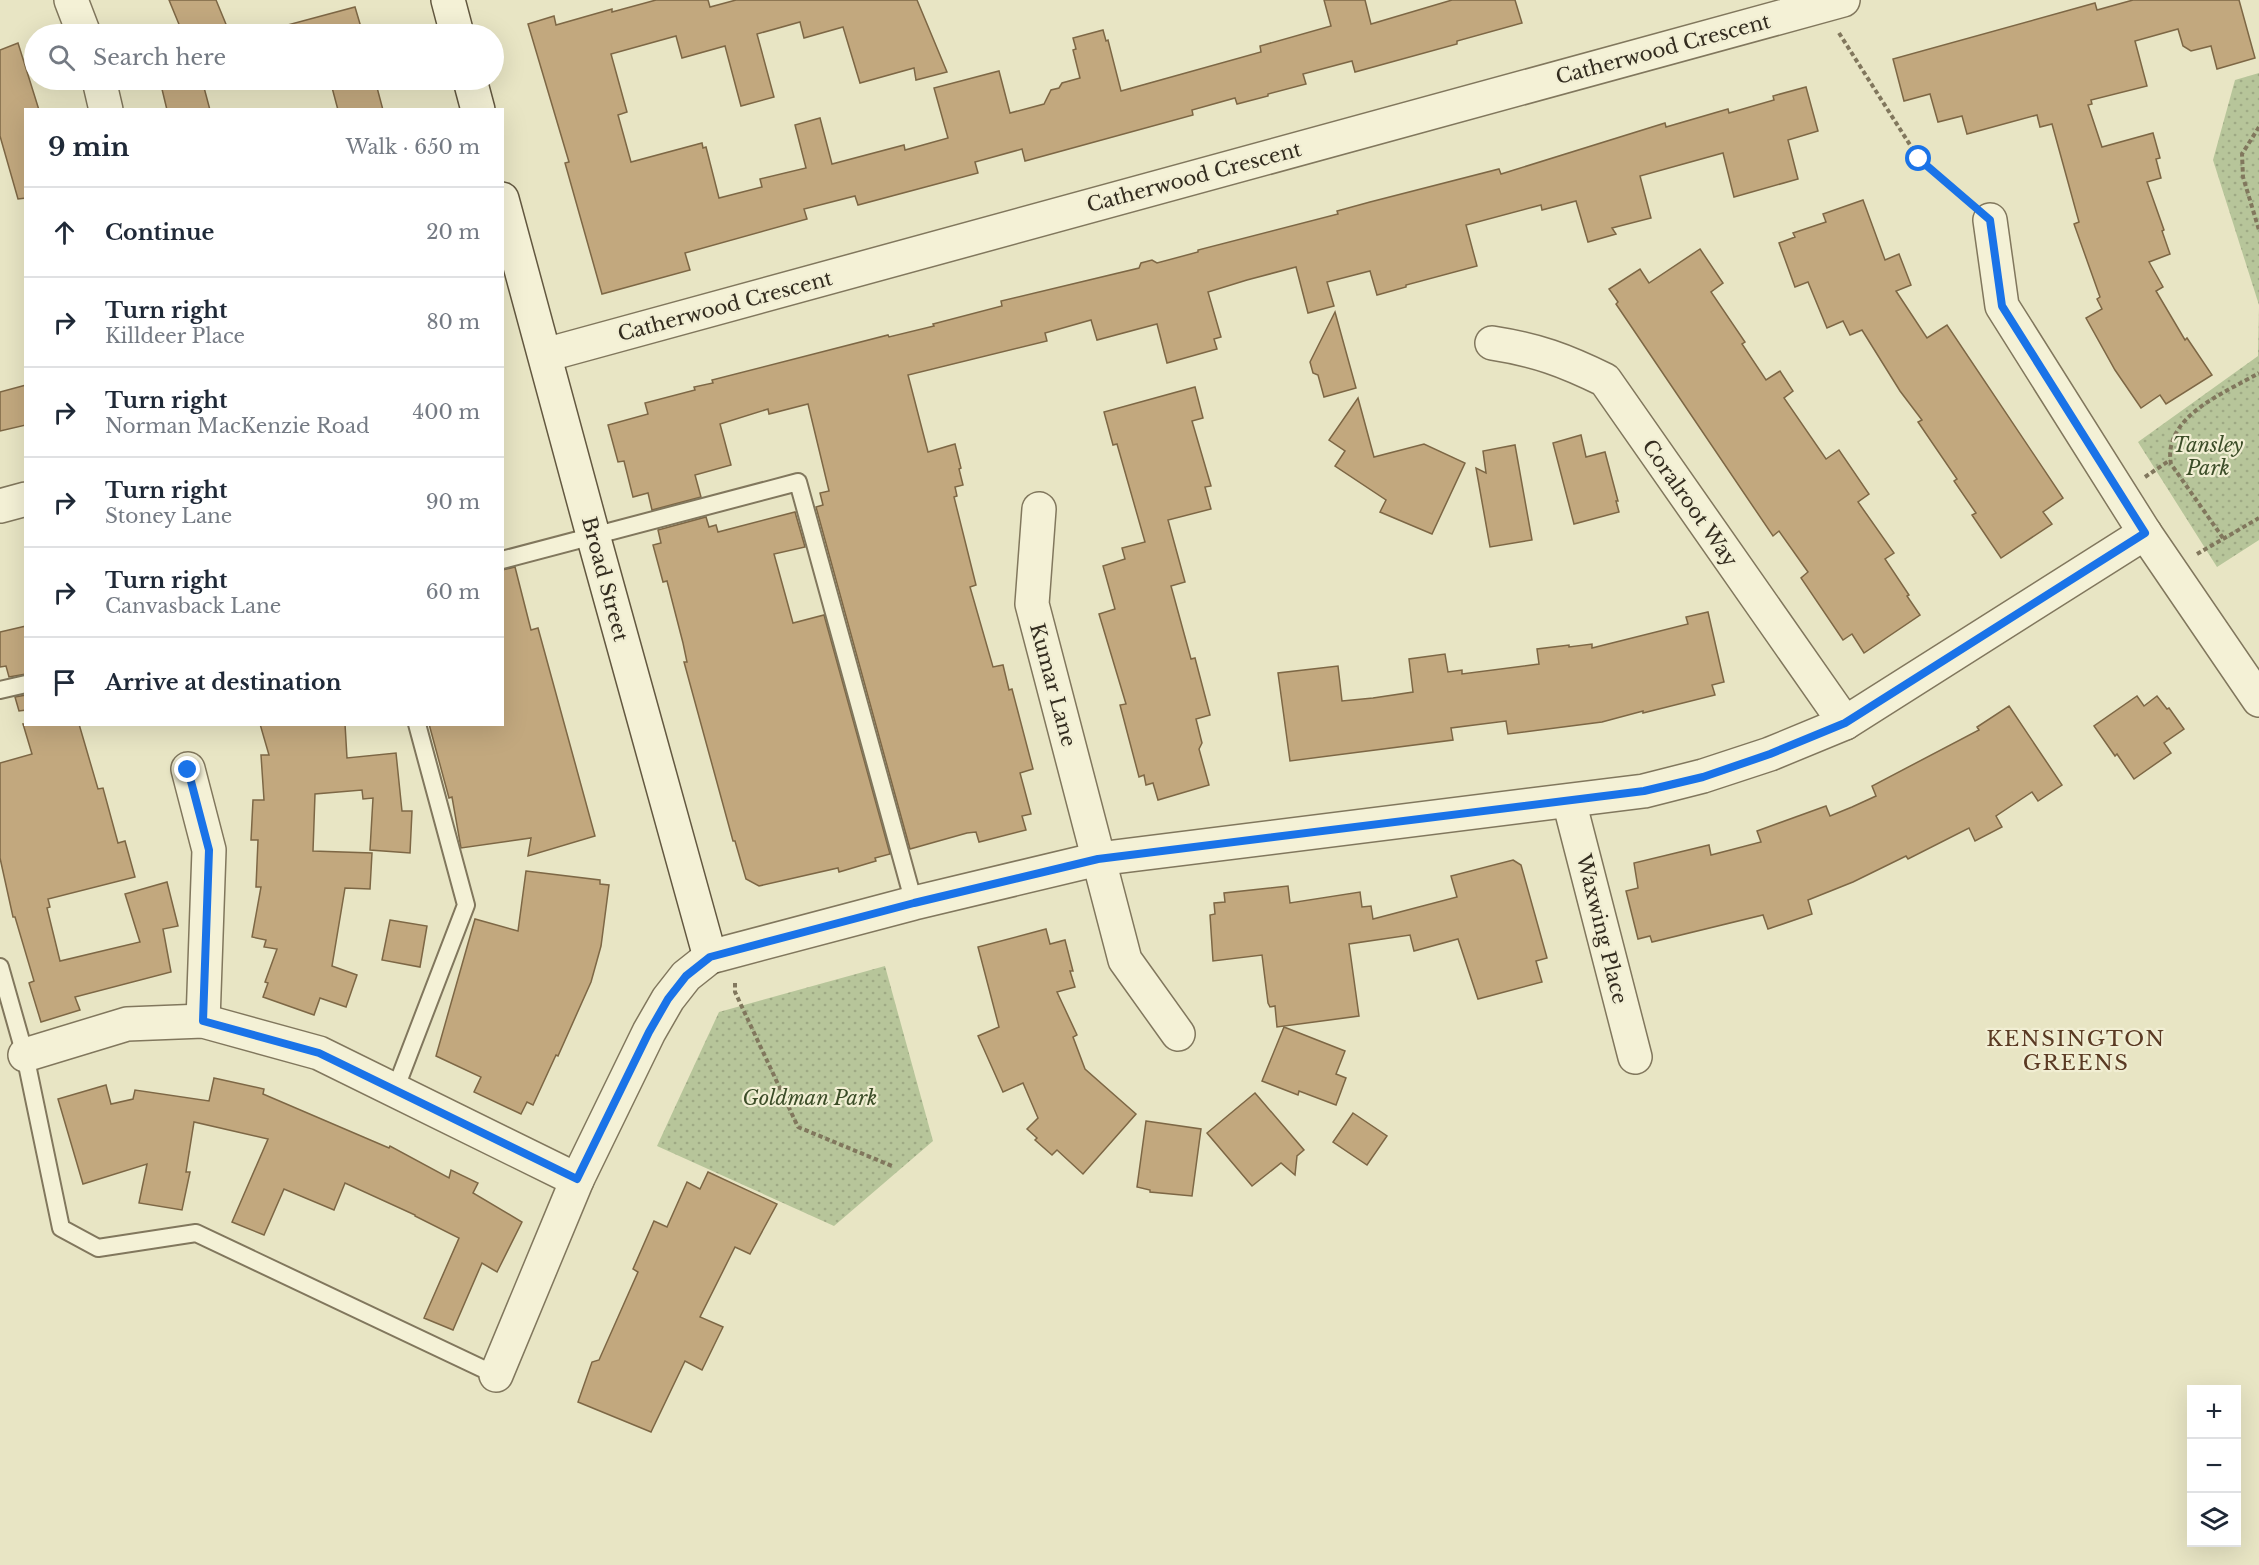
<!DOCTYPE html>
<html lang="en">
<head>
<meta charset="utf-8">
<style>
	body { margin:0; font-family:"Libre Baskerville",serif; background:#f2f2f3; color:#1f2937 }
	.controls { position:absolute; right:18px; bottom:18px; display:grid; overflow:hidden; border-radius:0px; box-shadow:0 6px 24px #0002 }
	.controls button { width:54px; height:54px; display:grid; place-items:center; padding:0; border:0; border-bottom:2px solid #e0e1e3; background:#fff; color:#1f2937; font:30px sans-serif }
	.stop { position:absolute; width:18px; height:18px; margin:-14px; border:4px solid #1a73e8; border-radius:50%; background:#fff }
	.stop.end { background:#1a73e8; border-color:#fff; box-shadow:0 2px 6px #0008 }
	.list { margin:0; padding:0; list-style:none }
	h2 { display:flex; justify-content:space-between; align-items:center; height:78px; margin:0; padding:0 24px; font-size:26px }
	h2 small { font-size:20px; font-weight:400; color:#747a83 }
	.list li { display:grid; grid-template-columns:39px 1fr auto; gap:18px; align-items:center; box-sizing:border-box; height:90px; padding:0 24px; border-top:2px solid #e0e1e3 }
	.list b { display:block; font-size:22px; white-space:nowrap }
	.list p { margin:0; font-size:20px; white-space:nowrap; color:#747a83 }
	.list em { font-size:20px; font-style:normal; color:#747a83 }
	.icon { flex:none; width:33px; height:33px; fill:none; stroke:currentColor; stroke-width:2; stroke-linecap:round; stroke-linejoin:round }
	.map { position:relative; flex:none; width:2259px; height:1565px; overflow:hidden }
	.search { position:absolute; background:#fff; box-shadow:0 6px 24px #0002; left:24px; top:24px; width:480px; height:66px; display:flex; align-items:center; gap:15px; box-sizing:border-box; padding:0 21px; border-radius:33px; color:#747a83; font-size:22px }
	.panel { position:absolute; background:#fff; box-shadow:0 6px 24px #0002; left:24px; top:108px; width:480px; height:618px; border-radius:0px }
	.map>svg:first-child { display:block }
	.park { fill:url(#park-dots) }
	.building { fill:#c2a87e; stroke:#7d6745; stroke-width:1.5 }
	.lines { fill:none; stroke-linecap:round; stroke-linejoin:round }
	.lane-casing { stroke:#81775d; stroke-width:20 }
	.street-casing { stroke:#81775d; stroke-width:36 }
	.secondary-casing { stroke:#635840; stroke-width:36 }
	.path { stroke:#81775d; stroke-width:4; stroke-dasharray:4.5 3; stroke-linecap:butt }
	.lane { stroke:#f4f1d6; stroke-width:16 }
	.street { stroke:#f4f1d6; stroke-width:33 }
	.secondary { stroke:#f4f1d6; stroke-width:33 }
	.route { stroke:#1a73e8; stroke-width:8 }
	.labels { text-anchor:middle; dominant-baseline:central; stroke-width:4.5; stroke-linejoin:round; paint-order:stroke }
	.street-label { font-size:20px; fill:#332c1f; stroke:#f1eed3 }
	.park-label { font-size:20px; font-style:italic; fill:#3c4d28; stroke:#f1eed3 }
	.neighbourhood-label { font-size:21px; letter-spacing:1.5px; fill:#5a3a23; stroke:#f1eed3 }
</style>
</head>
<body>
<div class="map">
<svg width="2259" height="1565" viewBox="0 0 2259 1565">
	<defs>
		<pattern id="park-dots" width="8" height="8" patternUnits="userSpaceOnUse" patternTransform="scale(1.5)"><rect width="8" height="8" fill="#b7c59a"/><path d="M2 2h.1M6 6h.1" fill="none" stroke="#9ea984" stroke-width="1.8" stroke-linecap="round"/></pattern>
	</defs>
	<rect width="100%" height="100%" fill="#e8e5c4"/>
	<g class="park">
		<path d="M 2259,73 L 2259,305 L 2213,160 L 2235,80 Z"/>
		<path d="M 2259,307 L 2259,540 L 2217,567 L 2138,442 L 2258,356 Z"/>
		<path d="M 885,966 L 933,1141 L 834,1226 L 657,1146 L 719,1012 Z"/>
	</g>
	<g class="building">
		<path d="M 169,0 L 216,0 L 230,34 L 183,34 Z"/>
		<path d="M 656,0 L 708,0 L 710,7 L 736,0 L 917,0 L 947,72 L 916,80 L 914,68 L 860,83 L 843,27 L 804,38 L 800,22 L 757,34 L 774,97 L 741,106 L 725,46 L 682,58 L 676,36 L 611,54 L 627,112 L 618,115 L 631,162 L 702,143 L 703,148 L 706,147 L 719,198 L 762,187 L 760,179 L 806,168 L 795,125 L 820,118 L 832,164 L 904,145 L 905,150 L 948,138 L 934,88 L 999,71 L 1010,113 L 1044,104 L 1051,90 L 1059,88 L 1062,83 L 1080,78 L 1073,50 L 1076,49 L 1073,38 L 1103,30 L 1106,41 L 1108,40 L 1121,91 L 1261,52 L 1260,46 L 1331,26 L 1324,0 L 1365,0 L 1371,24 L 1452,0 L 1515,0 L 1522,23 L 1457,41 L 1457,44 L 1355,72 L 1352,61 L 1303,74 L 1306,84 L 1268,94 L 1268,96 L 1237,104 L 1235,98 L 1192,110 L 1193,115 L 1025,161 L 1022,149 L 975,162 L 978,173 L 858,205 L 855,196 L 804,209 L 807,219 L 685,253 L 690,270 L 602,294 L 565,163 L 569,162 L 528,24 L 554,16 L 556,25 L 612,9 L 612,12 Z"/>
		<path d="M 2133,0 L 2239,0 L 2255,58 L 2217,69 L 2211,46 L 2191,51 L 2183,46 L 2178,29 L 2135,41 L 2147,86 L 2091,100 L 2092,104 L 2088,105 L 2102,147 L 2153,133 L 2160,158 L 2156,159 L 2161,178 L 2147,182 L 2164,230 L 2162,231 L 2170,254 L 2149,262 L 2163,287 L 2156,291 L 2185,340 L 2187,338 L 2212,375 L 2166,404 L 2160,395 L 2141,408 L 2115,370 L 2086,318 L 2102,309 L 2097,299 L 2100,297 L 2074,224 L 2079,222 L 2052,124 L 2040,127 L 2037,115 L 1967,134 L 1962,116 L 1938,122 L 1930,94 L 1904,101 L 1893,59 L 2095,3 L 2097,10 Z"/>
		<path d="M 355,7 L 363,34 L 281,34 L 280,27 Z"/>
		<path d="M 18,43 L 39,110 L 26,110 L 26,198 L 18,199 L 0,136 L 0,50 Z"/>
		<path d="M 182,80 L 202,80 L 210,110 L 167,110 L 161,85 Z"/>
		<path d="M 330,80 L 375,80 L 383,110 L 338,110 Z"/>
		<path d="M 1806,87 L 1818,131 L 1788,140 L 1798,179 L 1734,197 L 1723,153 L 1640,176 L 1651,218 L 1612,228 L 1616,234 L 1588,242 L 1576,201 L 1542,210 L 1541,205 L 1466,225 L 1477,266 L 1406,285 L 1406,287 L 1377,295 L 1370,271 L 1327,282 L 1334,306 L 1308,313 L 1296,267 L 1247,280 L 1208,292 L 1221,337 L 1214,339 L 1217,349 L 1167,363 L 1157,324 L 1097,340 L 1091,320 L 1045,333 L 1047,341 L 908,375 L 928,452 L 955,444 L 961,468 L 959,469 L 963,485 L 955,487 L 957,496 L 954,497 L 976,585 L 970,587 L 993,667 L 1003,665 L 1009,690 L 1012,689 L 1033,769 L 1020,773 L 1031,814 L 1022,816 L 1026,830 L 979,842 L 976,832 L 967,833 L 910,849 L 816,507 L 823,505 L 820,493 L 829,491 L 808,404 L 769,414 L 768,409 L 720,424 L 731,465 L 695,475 L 701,497 L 652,510 L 648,493 L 633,497 L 624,461 L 618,462 L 608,425 L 648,414 L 645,403 L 695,390 L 694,387 L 713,383 L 712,380 L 888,335 L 889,337 L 934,326 L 933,324 L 1002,306 L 1001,301 L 1139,268 L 1141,263 L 1152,260 L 1157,263 L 1198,252 L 1198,250 L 1338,214 L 1337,211 L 1370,202 L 1499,169 L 1501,174 L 1665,123 L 1666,127 L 1728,109 L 1729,113 L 1774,100 L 1773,96 Z"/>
		<path d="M 1863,200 L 1885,260 L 1899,254 L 1911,285 L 1896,291 L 1927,338 L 1947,325 L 2063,498 L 2043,512 L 2052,524 L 2001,558 L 1972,515 L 1976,513 L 1954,481 L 1957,479 L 1918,422 L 1922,420 L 1900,391 L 1862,330 L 1850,335 L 1843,321 L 1827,328 L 1808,282 L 1795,287 L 1779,243 L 1795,237 L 1793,233 L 1826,222 L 1823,214 Z"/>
		<path d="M 1700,249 L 1723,283 L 1711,292 L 1745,342 L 1742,344 L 1766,380 L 1780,371 L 1793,391 L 1784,398 L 1826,459 L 1839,450 L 1869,494 L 1858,502 L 1894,553 L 1885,559 L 1909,595 L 1907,596 L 1920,615 L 1864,653 L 1852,634 L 1843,640 L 1801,578 L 1808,572 L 1779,531 L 1773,536 L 1616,304 L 1618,302 L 1609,289 L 1640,269 L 1649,283 Z"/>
		<path d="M 1335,312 L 1356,388 L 1324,397 L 1318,375 L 1313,373 L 1310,362 Z"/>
		<path d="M 26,385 L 26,425 L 0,431 L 0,392 Z"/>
		<path d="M 1195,387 L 1203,418 L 1192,421 L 1211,486 L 1205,487 L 1211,509 L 1168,520 L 1185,582 L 1171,586 L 1191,659 L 1195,658 L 1210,715 L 1196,719 L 1202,743 L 1199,749 L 1209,785 L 1158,800 L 1153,783 L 1146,785 L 1144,775 L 1139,777 L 1120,705 L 1126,704 L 1099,614 L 1115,609 L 1103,566 L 1125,559 L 1122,548 L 1145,542 L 1117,444 L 1113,445 L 1104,412 Z"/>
		<path d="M 1358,398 L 1374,457 L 1424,444 L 1465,463 L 1432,534 L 1380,512 L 1386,500 L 1335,466 L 1345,451 L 1329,440 Z"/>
		<path d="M 1581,435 L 1586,457 L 1605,452 L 1618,501 L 1616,501 L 1619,512 L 1574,524 L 1553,443 Z"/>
		<path d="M 1515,445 L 1532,540 L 1490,547 L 1476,468 L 1486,473 L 1483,451 Z"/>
		<path d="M 795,512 L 805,547 L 774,554 L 793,623 L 824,615 L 890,854 L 875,858 L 876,861 L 839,872 L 838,868 L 759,886 L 746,879 L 735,841 L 733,841 L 684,662 L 687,662 L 683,643 L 667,581 L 663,582 L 653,545 L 661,543 L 658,530 L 706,517 L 709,527 L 716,525 L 718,532 Z"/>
		<path d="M 515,567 L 531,630 L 538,628 L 595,836 L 528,856 L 531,838 L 461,848 L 452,797 L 449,798 L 429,724 L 502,724 L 502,570 Z"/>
		<path d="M 1708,612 L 1724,682 L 1712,685 L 1715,695 L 1643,713 L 1643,711 L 1602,722 L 1508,734 L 1506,721 L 1451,728 L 1453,740 L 1290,761 L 1278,673 L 1338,666 L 1342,701 L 1373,698 L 1413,692 L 1409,659 L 1445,654 L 1448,672 L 1462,670 L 1462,674 L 1539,664 L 1537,649 L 1569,645 L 1569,647 L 1592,644 L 1592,648 L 1688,624 L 1686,617 Z"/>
		<path d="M 26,626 L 26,674 L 9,677 L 6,666 L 0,667 L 0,632 Z"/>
		<path d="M 26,695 L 26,710 L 19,711 L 15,697 Z"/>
		<path d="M 2137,696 L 2144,706 L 2157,696 L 2167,709 L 2169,708 L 2184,729 L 2164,743 L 2171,753 L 2134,779 L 2117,754 L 2115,756 L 2094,726 Z"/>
		<path d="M 2009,706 L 2062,785 L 2038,801 L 2032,792 L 1996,816 L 2002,827 L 1975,841 L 1969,828 L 1908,859 L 1906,856 L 1853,882 L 1808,900 L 1812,914 L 1768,929 L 1763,915 L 1652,942 L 1650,936 L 1638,939 L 1626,891 L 1638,888 L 1634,863 L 1709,845 L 1711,855 L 1761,842 L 1757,831 L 1826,806 L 1830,816 L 1852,807 L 1876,796 L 1872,786 L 1979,730 L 1977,727 Z"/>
		<path d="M 23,724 L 79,724 L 98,789 L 103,788 L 118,843 L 125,841 L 135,877 L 48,899 L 50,907 L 47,908 L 60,961 L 140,942 L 125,894 L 167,882 L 178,926 L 163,929 L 171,972 L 75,997 L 80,1010 L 41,1022 L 29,983 L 34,981 L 15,917 L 13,917 L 0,858 L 0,763 L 32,754 Z"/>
		<path d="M 260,724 L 345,724 L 347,758 L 396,753 L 402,811 L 412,811 L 410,853 L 370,850 L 373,798 L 363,799 L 362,790 L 315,794 L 313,851 L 372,853 L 370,889 L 345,888 L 332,966 L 357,975 L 346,1007 L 320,998 L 314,1015 L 263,997 L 268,983 L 265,982 L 277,949 L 264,947 L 266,940 L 252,937 L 261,887 L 256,887 L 258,840 L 251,840 L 253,800 L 264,800 L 261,755 L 269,755 Z"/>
		<path d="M 1513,860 L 1521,865 L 1547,958 L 1536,961 L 1542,982 L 1478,999 L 1458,939 L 1414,951 L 1410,935 L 1349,944 L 1359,1016 L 1277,1027 L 1275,1006 L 1270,1007 L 1268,1003 L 1262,955 L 1213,961 L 1210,915 L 1215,914 L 1214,903 L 1225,902 L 1224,893 L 1288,886 L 1290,903 L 1360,892 L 1362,907 L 1371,906 L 1373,919 L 1457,897 L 1451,876 Z"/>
		<path d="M 526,871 L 600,880 L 600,884 L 609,885 L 601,946 L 591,982 L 558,1056 L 556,1055 L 533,1105 L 527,1102 L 521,1114 L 474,1092 L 481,1077 L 436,1056 L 475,919 L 518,931 Z"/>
		<path d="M 390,920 L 427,926 L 420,967 L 382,960 Z"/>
		<path d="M 1046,929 L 1050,944 L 1065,940 L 1073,971 L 1070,971 L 1075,987 L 1057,992 L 1077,1035 L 1073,1037 L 1085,1069 L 1136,1114 L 1083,1174 L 1057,1150 L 1052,1155 L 1035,1140 L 1037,1138 L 1027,1129 L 1038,1118 L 1023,1083 L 1003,1092 L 978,1036 L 999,1027 L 978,947 Z"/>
		<path d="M 1284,1027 L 1345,1051 L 1336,1074 L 1346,1078 L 1336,1105 L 1299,1091 L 1298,1095 L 1262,1081 Z"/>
		<path d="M 214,1078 L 264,1089 L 263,1094 L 389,1148 L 390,1146 L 449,1178 L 451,1170 L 478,1183 L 473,1193 L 522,1222 L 497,1272 L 482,1263 L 453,1330 L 424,1318 L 459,1238 L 415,1216 L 415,1215 L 345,1183 L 334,1210 L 284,1189 L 264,1235 L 232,1222 L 268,1139 L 194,1122 L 186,1172 L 190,1172 L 182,1210 L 139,1203 L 147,1164 L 83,1184 L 58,1099 L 106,1085 L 111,1104 L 133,1099 L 135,1090 L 209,1101 Z"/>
		<path d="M 1255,1093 L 1304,1150 L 1297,1156 L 1295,1175 L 1281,1163 L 1252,1186 L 1207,1133 Z"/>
		<path d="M 1353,1113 L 1387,1136 L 1367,1165 L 1333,1142 Z"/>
		<path d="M 1146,1121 L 1201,1129 L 1192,1196 L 1150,1192 L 1150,1190 L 1137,1187 Z"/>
		<path d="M 708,1172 L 777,1204 L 750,1254 L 735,1247 L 700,1317 L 723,1327 L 702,1370 L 685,1361 L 651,1432 L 578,1402 L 592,1362 L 599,1360 L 638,1272 L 633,1269 L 654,1221 L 667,1227 L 687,1182 L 700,1189 Z"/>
	</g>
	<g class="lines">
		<defs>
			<g id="lane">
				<path d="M 502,560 L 798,482 L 914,903"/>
				<path d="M 0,690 L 26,684"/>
				<path d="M 0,967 L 25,1055 L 61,1228 L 98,1248 L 196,1233 L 496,1375"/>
				<path d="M 395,1090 L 466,905 L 417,724"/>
			</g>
			<g id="street">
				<path d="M 71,0 L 84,34"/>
				<path d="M 99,80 L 106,110"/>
				<path d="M 1990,220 L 2002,306 L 2145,533 L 2259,700"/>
				<path d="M 1492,343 C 1537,350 1564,360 1605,380 L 1845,723"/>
				<path d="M 545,355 L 1843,0"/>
				<path d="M 0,506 L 26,499"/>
				<path d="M 1039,509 L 1032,604 L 1125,960 L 1178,1034"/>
				<path d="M 188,769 L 209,850 L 203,1021"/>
				<path d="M 1569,801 L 1635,1057"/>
				<path d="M 25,1055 L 127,1024 L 203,1021 L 319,1053 L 577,1180"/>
				<path d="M 496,1375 L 577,1180 L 649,1032 L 668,999 L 686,976 L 710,957 L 914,903 L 1098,859 L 1644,791 L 1703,776 L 1770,754 L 1845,723 L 2145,533"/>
			</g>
			<g id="secondary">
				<path d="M 448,0 L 457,34"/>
				<path d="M 470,80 L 478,110"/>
				<path d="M 502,199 L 593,535 L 710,957"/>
			</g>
		</defs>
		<use href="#lane" class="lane-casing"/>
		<use href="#street" class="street-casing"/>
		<use href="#secondary" class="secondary-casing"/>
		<g class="path">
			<path d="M 1839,33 L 1919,159 L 1966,200"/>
			<path d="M 2259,127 L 2242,154 L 2243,177 L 2259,230"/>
			<path d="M 2145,477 L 2170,460"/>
			<path d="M 2223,538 L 2171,464 C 2162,416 2227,392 2259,373"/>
			<path d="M 2197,554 L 2259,518"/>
			<path d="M 735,983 L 735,992 L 798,1127 L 892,1166"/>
		</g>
		<use href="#lane" class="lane"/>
		<use href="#street" class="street"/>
		<use href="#secondary" class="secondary"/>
	</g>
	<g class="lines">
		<path class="route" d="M 188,770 L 209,850 L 203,1021 L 319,1053 L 577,1179 L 649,1032 L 668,999 L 686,976 L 710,957 L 914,903 L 1098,859 L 1644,791 L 1703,777 L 1770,754 L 1845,723 L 2145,533 L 2002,306 L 1990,220 L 1919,159"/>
	</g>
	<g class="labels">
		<g class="street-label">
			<text transform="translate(1663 49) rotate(-15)">Catherwood Crescent</text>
			<text transform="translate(1194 177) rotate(-15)">Catherwood Crescent</text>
			<text transform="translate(725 306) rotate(-15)">Catherwood Crescent</text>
			<text transform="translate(1690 503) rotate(55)">Coralroot Way</text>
			<text transform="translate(605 579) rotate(75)">Broad Street</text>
			<text transform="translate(1053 685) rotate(75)">Kumar Lane</text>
			<text transform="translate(1602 929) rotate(76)">Waxwing Place</text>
		</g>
		<g class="park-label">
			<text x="2208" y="445">Tansley<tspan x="2208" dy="23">Park</tspan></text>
			<text x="810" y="1098">Goldman Park</text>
		</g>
		<g class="neighbourhood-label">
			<text x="2076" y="1039">KENSINGTON<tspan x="2076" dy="24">GREENS</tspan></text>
		</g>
	</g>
</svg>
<div class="controls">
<button>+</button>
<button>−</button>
<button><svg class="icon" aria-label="layers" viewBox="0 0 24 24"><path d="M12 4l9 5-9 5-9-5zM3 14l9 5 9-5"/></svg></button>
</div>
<div class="stop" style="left:1919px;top:159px"></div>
<div class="stop end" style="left:188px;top:770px"></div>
<div class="search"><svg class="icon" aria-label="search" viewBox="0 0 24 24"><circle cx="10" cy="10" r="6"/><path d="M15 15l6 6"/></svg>Search here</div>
<section class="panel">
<h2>9 min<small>Walk · 650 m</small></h2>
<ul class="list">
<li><svg class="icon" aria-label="ahead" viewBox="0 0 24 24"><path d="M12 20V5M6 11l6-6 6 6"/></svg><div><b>Continue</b></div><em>20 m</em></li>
<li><svg class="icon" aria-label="right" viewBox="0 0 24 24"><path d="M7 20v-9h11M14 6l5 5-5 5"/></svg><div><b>Turn right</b><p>Killdeer Place</p></div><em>80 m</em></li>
<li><svg class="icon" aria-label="right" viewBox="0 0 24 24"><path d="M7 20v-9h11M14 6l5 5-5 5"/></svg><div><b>Turn right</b><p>Norman MacKenzie Road</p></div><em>400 m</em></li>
<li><svg class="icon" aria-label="right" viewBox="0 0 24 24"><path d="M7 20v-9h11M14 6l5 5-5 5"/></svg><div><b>Turn right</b><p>Stoney Lane</p></div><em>90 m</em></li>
<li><svg class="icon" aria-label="right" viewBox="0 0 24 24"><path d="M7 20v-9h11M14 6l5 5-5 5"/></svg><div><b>Turn right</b><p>Canvasback Lane</p></div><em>60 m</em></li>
<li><svg class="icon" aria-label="arrive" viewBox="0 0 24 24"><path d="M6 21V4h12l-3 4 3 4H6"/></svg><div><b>Arrive at destination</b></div></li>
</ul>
</section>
</div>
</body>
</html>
